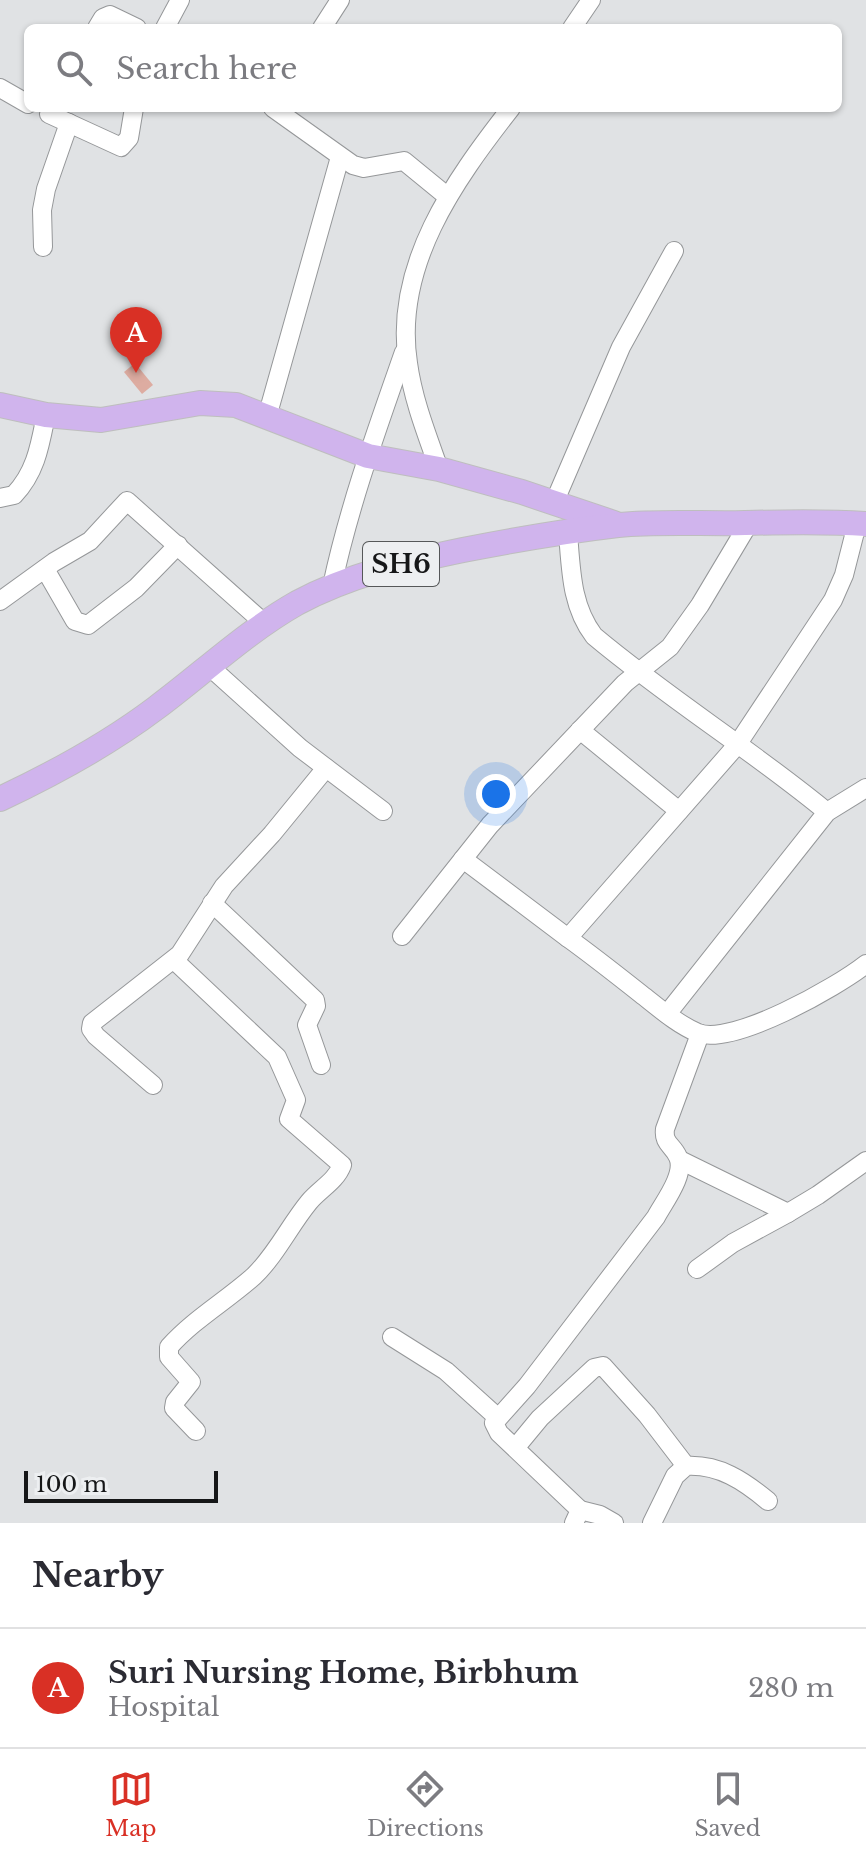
<!DOCTYPE html>
<html lang="en">
<head>
<meta charset="utf-8">
<style>
	body { margin:0; font-family:"Libre Baskerville",serif; background:#f2f2f3; color:#2b2b33 }
	.scale { position:absolute; left:24px; bottom:20px; width:194px; box-sizing:border-box; padding-left:8px; border:4px solid #161718; border-top:0; font-size:22px; line-height:28px; white-space:nowrap; color:#161718; -webkit-text-stroke:6px #edeff1; paint-order:stroke }
	.you { position:absolute; left:496px; top:794px; width:28px; height:28px; margin:-20px; border:6px solid #fff; border-radius:50%; background:#1a73e8; box-shadow:0 0 0 12px #1a73e833 }
	.badge { display:grid; place-items:center; width:52px; height:52px; border-radius:50%; background:#d93025; color:#fff; font-size:26px; font-weight:700 }
	.pin { position:absolute; translate:-50% -66px; filter:drop-shadow(0 2px 4px #0008) }
	.pin::after { content:''; position:absolute; top:42px; width:28px; height:24px; background:inherit; clip-path:polygon(0 0,100% 0,50% 100%) }
	.list { margin:0; padding:0; list-style:none }
	h2 { display:flex; justify-content:space-between; align-items:center; height:104px; margin:0; padding:0 32px; font-size:34px }
	h2 small { font-size:26px; font-weight:400; color:#7c7c81 }
	.list li { display:grid; grid-template-columns:52px 1fr auto; gap:24px; align-items:center; box-sizing:border-box; height:120px; padding:0 32px; border-top:2px solid #e1e1e2 }
	.list b { display:block; font-size:30px; white-space:nowrap }
	.list p { margin:0; font-size:26px; white-space:nowrap; color:#7c7c81 }
	.list em { font-size:26px; font-style:normal; color:#7c7c81 }
	.icon { flex:none; width:44px; height:44px; fill:none; stroke:currentColor; stroke-width:2; stroke-linecap:round; stroke-linejoin:round }
	.map { position:relative; flex:none; width:866px; height:1523px; overflow:hidden }
	.search { position:absolute; background:#fff; box-shadow:0 2px 6px #0004; left:24px; right:24px; top:24px; height:88px; display:flex; align-items:center; gap:20px; box-sizing:border-box; padding:0 28px; border-radius:12px; color:#7c7c81; font-size:30px }
	.sheet { height:224px; background:#fff }
	nav { display:flex; justify-content:space-around; align-items:center; box-sizing:border-box; height:112px; border-top:2px solid #e1e1e2; background:#fff; font-size:22px; color:#7c7c81 }
	nav a { display:grid; justify-items:center; gap:4px }
	nav .on { color:#d93025 }
	.map>svg:first-child { display:block }
	.building { fill:#ddaca1 }
	.lines { fill:none; stroke-linecap:round; stroke-linejoin:round }
	.minor-casing { stroke:#959799; stroke-width:20 }
	.major-casing { stroke:#bebebe; stroke-width:26 }
	.minor { stroke:#fff; stroke-width:18 }
	.major { stroke:#d0b4ed; stroke-width:24 }
	.labels { text-anchor:middle; dominant-baseline:central; stroke-width:6; stroke-linejoin:round; paint-order:stroke }
	.shield { fill:#edeff1; stroke:#565859; stroke-width:2 }
	.shield-label { font-size:26px; font-weight:bold; fill:#161718 }
</style>
</head>
<body>
<div class="map">
<svg width="866" height="1523" viewBox="0 0 866 1523">
	<rect width="100%" height="100%" fill="#e0e2e4"/>
	<path class="building" d="M 135,363 L 153,385 L 142,394 L 124,372 Z"/>
	<g class="lines">
		<defs>
			<g id="minor">
				<path d="M 97,28 L 103,18 L 110,15 L 137,28"/>
				<path d="M 165,28 L 180,0"/>
				<path d="M 322,28 L 340,0"/>
				<path d="M 572,28 L 591,0"/>
				<path d="M 0,88 L 28,104"/>
				<path d="M 273,108 L 353,165 L 364,168 L 404,161 L 448,197"/>
				<path d="M 49,114 L 121,147 L 129,138 L 134,108"/>
				<path d="M 43,247 L 42,210 L 46,189 L 69,123"/>
				<path d="M 267,417 L 340,157"/>
				<path d="M 439,469 C 427,435 413,400 408,363 C 393,266 454,181 511,108"/>
				<path d="M 0,498 L 14,495 C 36,472 40,445 46,415"/>
				<path d="M 554,503 L 621,347 L 674,251"/>
				<path d="M 857,524 L 844,575 L 833,600 L 737,745 L 568,938 C 593,956 617,975 641,994 C 659,1008 677,1024 698,1033 C 733,1046 837,987 866,964"/>
				<path d="M 568,533 C 571,569 571,606 594,636 C 669,699 752,750 827,812"/>
				<path d="M 45,569 L 75,621 L 88,625 L 136,588 L 178,545"/>
				<path d="M 332,586 C 349,506 377,429 404,352"/>
				<path d="M 0,601 L 54,562 L 90,541 L 127,501 L 265,624"/>
				<path d="M 209,666 L 300,748 L 383,811"/>
				<path d="M 580,730 L 679,811"/>
				<path d="M 463,859 L 568,938"/>
				<path d="M 212,903 L 315,1000 L 316,1006 L 307,1025 L 321,1065"/>
				<path d="M 402,936 L 490,825 L 625,683 L 670,647 L 700,605 L 749,523"/>
				<path d="M 174,960 L 277,1057 L 296,1100 L 289,1119 L 342,1165 C 336,1181 320,1189 309,1202 C 290,1225 276,1255 254,1276 C 226,1301 194,1319 169,1347 L 169,1357 L 191,1382 L 175,1402 L 174,1408 L 196,1431"/>
				<path d="M 667,1014 L 827,812 L 866,788"/>
				<path d="M 153,1085 L 96,1036 L 91,1029 L 92,1023 L 180,954 L 224,886 L 272,834 L 326,768"/>
				<path d="M 680,1160 L 788,1213 L 818,1195 L 866,1161"/>
				<path d="M 697,1269 L 733,1243 L 788,1213"/>
				<path d="M 392,1337 L 446,1371 L 497,1417"/>
				<path d="M 516,1447 L 540,1418 L 594,1368 L 603,1366 L 647,1415 L 686,1466"/>
				<path d="M 580,1510 L 600,1515 L 614,1523"/>
				<path d="M 574,1523 L 580,1510 L 499,1433 L 494,1423 L 527,1386 L 656,1217 C 664,1202 686,1174 678,1157 C 673,1145 663,1144 665,1129 L 700,1034"/>
				<path d="M 652,1523 L 675,1476 L 686,1466 C 719,1464 744,1481 768,1501"/>
			</g>
			<g id="major">
				<path d="M 0,405 L 46,415 L 101,420 L 200,403 L 236,405 L 368,456 L 439,469 L 522,492 L 614,523"/>
				<path d="M 0,799 C 55,773 107,745 156,708 C 203,673 246,632 297,603 C 349,575 405,562 463,550 C 514,540 566,531 618,525 C 660,521 703,524 745,523 C 786,522 826,521 866,524"/>
			</g>
		</defs>
		<use href="#minor" class="minor-casing"/>
		<use href="#major" class="major-casing"/>
		<use href="#minor" class="minor"/>
		<use href="#major" class="major"/>
	</g>
	<g class="labels">
		<rect class="shield" x="363" y="542" width="76" height="44" rx="6"/>
		<g class="shield-label">
			<text x="401" y="564">SH6</text>
		</g>
	</g>
</svg>
<div class="scale">100 m</div>
<div class="you"></div>
<div class="pin badge" style="left:136px;top:373px">A</div>
<div class="search"><svg class="icon" aria-label="search" viewBox="0 0 24 24"><circle cx="10" cy="10" r="6"/><path d="M15 15l6 6"/></svg>Search here</div>
</div>
<section class="sheet">
<h2>Nearby<small></small></h2>
<ul class="list">
<li><span class="badge">A</span><div><b>Suri Nursing Home, Birbhum</b><p>Hospital</p></div><em>280 m</em></li>
</ul>
</section>
<nav>
<a class="on"><svg class="icon" aria-label="map" viewBox="0 0 24 24"><path d="M3 6l6-2 6 2 6-2v14l-6 2-6-2-6 2zM9 4v14M15 6v14"/></svg>Map</a>
<a><svg class="icon" aria-label="directions" viewBox="0 0 24 24"><path d="M12 3l9 9-9 9-9-9zM9 14v-3h6M13 9l2 2-2 2"/></svg>Directions</a>
<a><svg class="icon" aria-label="saved" viewBox="0 0 24 24"><path d="M7 4h10v16l-5-4-5 4z"/></svg>Saved</a>
</nav>
</body>
</html>
